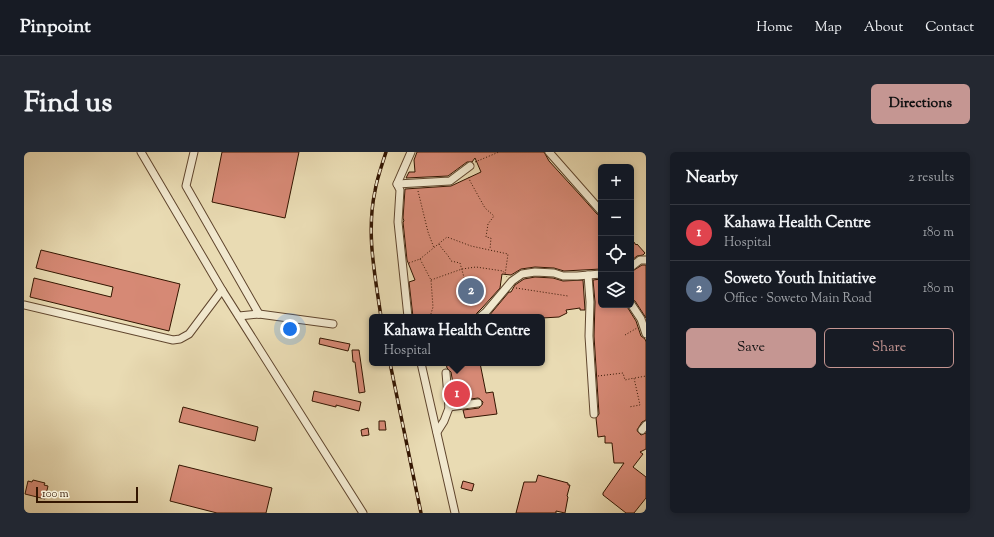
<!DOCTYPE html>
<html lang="en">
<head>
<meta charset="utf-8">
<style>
	body { margin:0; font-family:"Sorts Mill Goudy",serif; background:#242831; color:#f1f3f6 }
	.controls { position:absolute; right:12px; top:12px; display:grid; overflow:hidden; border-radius:6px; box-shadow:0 2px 6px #0003 }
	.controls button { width:36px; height:36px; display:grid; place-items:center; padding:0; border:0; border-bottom:1px solid #363941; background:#171b24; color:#f1f3f6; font:20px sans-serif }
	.scale { position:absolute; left:12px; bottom:10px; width:102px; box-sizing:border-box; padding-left:4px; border:2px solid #331501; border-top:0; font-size:11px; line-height:14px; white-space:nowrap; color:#331501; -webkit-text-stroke:3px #f1e8ce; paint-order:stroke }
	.you { position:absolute; left:266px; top:177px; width:14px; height:14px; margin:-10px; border:3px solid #fff; border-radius:50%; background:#1a73e8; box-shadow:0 0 0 6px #1a73e833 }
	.badge { display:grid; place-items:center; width:26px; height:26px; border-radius:50%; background:#c59692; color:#fff; font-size:13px; font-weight:700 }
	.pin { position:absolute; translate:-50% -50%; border:2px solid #fff; box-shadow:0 1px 4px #0006 }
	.popup { position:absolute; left:345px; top:162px; width:176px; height:52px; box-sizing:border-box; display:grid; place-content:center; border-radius:6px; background:#171b24; filter:drop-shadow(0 1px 3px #0005); font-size:13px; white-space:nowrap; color:#9ea1a6 }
	.popup b { font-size:15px; color:#f1f3f6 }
	.popup::after { content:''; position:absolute; left:50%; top:100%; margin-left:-8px; border:8px solid transparent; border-top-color:#171b24 }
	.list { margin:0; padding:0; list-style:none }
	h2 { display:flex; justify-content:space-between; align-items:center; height:52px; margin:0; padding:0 16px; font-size:17px }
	h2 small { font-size:13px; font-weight:400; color:#9ea1a6 }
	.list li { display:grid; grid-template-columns:26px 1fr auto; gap:12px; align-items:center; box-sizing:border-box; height:56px; padding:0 16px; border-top:1px solid #363941 }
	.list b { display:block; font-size:15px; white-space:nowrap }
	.list p { margin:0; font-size:13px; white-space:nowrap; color:#9ea1a6 }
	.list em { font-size:13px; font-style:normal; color:#9ea1a6 }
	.actions { display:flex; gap:8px; padding:12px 16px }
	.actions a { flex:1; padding:9px 0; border:1px solid #c59692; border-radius:6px; text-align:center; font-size:14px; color:#c59692 }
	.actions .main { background:#c59692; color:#111 }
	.icon { flex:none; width:22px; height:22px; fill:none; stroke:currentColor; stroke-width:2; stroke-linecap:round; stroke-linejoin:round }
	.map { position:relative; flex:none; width:622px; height:361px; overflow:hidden; border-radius:6px }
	header { display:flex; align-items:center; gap:24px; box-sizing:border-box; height:56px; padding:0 20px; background:#171b24; border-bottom:1px solid #363941 }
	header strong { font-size:19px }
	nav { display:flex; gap:22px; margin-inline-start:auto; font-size:14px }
	.intro { display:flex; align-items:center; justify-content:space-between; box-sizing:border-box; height:96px; padding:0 24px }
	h1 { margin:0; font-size:28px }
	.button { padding:10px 18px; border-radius:6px; background:#c59692; color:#111; font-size:14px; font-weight:700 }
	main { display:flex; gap:24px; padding:0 24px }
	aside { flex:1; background:#171b24; border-radius:6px; box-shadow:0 2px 6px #0003 }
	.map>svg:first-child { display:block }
	.building { fill:#d68975; stroke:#331501 }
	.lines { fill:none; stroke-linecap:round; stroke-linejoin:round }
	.minor-casing { stroke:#60462e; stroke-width:9 }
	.path { stroke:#331501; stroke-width:1; stroke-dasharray:1 2; stroke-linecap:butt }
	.minor { stroke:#f1e8ce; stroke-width:7 }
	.rail-casing { stroke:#331501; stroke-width:3.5 }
	.rail { stroke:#f1e8ce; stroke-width:2; stroke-dasharray:6; stroke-linecap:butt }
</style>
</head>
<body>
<header>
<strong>Pinpoint</strong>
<nav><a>Home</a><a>Map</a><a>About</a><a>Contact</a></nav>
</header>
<div class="intro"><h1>Find us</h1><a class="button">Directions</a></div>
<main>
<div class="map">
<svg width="622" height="361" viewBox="0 0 622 361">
	<rect width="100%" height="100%" fill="#e9dbb3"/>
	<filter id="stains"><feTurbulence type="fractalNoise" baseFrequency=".005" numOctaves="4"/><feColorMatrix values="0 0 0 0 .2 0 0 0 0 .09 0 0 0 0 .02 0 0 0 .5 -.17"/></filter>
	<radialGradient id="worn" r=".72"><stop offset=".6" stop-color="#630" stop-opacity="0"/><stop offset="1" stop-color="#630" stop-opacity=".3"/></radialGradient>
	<g class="building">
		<path d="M 198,0 L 275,0 L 261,66 L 188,50 Z"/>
		<path d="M 393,0 L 520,0 L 525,9 L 556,43 L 573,62 L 577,64 L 577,117 L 540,119 L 530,116 L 511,115 L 497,117 L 487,123 L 478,122 L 476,136 L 458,156 L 453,161 L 451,165 L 389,165 L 385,130 L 391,128 L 383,108 L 379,70 L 380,69 L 379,66 L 381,37 L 427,34 L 457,20 L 451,6 L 448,10 L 443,10 L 424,24 L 382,26 L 385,20 L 391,20 L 390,8 Z"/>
		<path d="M 607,86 L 612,93 L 613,92 L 621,101 L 619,103 L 613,104 L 607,109 Z"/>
		<path d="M 17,98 L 156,132 L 145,179 L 6,145 L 10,126 L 87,145 L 89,135 L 12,116 Z"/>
		<path d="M 618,113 L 622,113 L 622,166 L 611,149 L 607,147 L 607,120 Z"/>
		<path d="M 511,125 L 529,126 L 539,129 L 559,128 L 561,158 L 556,158 L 556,156 L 542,158 L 543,161 L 535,165 L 518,166 L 518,165 L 464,165 L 485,140 L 487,140 L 491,133 L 500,127 Z"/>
		<path d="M 577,127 L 577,153 L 602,153 L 612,169 L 617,184 L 621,187 L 622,190 L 622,268 L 618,270 L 613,278 L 614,280 L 617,283 L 622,281 L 622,297 L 616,300 L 619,302 L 609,315 L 622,325 L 622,346 L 610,361 L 602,361 L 579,343 L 579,341 L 600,311 L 590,311 L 588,291 L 581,291 L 581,284 L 574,285 L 572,266 L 575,262 L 570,184 L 571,150 L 569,128 Z"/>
		<path d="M 296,186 L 326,192 L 324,199 L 295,192 Z"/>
		<path d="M 328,198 L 335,198 L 341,240 L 335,241 L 331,210 L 329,210 Z"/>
		<path d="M 422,211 L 456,211 L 462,241 L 469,240 L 473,262 L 441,266 L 439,258 L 455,256 L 458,253 L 459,250 L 456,247 L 454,246 L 432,249 L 427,220 L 423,216 Z"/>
		<path d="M 290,239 L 337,250 L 335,259 L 312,253 L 312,255 L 288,249 Z"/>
		<path d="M 159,255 L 234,275 L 231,289 L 155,270 Z"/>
		<path d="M 355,269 L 361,269 L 362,278 L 355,278 Z"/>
		<path d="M 344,276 L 345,283 L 338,284 L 337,278 Z"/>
		<path d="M 155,313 L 248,336 L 242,361 L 193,361 L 146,349 Z"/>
		<path d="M 514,323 L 544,331 L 544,333 L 546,333 L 543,344 L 544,345 L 541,361 L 532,359 L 532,361 L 492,361 L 500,330 L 512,330 Z"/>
		<path d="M 9,328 L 21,331 L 20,333 L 24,334 L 21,347 L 1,342 L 4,329 L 8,330 Z"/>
		<path d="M 439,329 L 450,332 L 448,339 L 437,336 Z"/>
	</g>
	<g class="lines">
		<defs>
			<g id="minor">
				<path d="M 117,0 L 198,138 L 339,361"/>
				<path d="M 170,0 L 162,34 L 235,162"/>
				<path d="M 525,0 L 577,59"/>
				<path d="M 373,32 L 426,29 L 446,14"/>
				<path d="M 607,115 L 616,108 L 622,108"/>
				<path d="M 564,123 L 566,150 L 565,184 L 570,262"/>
				<path d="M 607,152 L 617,167 L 622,182"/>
				<path d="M 0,153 L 149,188 L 156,187 L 165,182 L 198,138"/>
				<path d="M 215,164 L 235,162 L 309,172"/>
				<path d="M 384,165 L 374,70 L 376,38 L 373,32 L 387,0"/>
				<path d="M 456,165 L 462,160 L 488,129 L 498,122 L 511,120 L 530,121 L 539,124 L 553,124 L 577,122"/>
				<path d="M 397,211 L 431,361"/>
				<path d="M 425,255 L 454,251"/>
				<path d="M 618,278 L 622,273"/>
				<path d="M 413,280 L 420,269 L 425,256 L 422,221"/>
			</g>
		</defs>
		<use href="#minor" class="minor-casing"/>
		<g class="path">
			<path d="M 451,10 L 475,0"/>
			<path d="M 445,25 L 446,29 L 461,56 L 470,64 L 464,72 L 462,85 L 467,86 L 466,97"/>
			<path d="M 394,39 L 404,80 L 410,96"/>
			<path d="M 415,92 C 419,99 424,102 427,109 L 436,111 L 441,129 C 447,131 449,138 450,144"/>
			<path d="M 396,107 L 423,85 L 447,94 L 484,102 L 481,123"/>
			<path d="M 385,111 L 396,107 L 407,128 L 409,155 L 406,165"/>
			<path d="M 407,128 L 438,117 L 452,115 L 479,119 L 483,125"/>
			<path d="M 492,136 L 544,144"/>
			<path d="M 601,183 L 613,176"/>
			<path d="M 574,224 L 599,221 L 601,228 L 610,226 L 616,253 L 605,255"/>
			<path d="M 611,226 L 622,224"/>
		</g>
		<use href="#minor" class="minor"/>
		<defs>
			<g id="rail">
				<path d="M 357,165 C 351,123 342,81 351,39 C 353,26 358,13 362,0"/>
				<path d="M 366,211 L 397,361"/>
			</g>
		</defs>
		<use href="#rail" class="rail-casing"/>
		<use href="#rail" class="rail"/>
	</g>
	<rect width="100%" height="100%" filter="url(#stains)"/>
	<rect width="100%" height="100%" fill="url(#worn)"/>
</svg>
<div class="controls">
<button>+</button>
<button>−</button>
<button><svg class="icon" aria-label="locate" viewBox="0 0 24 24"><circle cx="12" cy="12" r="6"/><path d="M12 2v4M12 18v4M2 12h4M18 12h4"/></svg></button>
<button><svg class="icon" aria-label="layers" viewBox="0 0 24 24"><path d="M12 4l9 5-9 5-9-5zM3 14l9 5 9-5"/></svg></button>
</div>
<div class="scale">100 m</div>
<div class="you"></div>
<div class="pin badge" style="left:433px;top:242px;background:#e0444e">1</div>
<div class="popup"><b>Kahawa Health Centre</b>Hospital</div>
<div class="pin badge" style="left:447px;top:139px;background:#5c6f8a">2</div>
</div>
<aside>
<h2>Nearby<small>2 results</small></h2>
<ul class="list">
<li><span class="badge" style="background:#e0444e">1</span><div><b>Kahawa Health Centre</b><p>Hospital</p></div><em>180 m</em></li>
<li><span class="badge" style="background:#5c6f8a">2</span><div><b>Soweto Youth Initiative</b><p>Office · Soweto Main Road</p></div><em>180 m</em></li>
</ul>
<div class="actions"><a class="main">Save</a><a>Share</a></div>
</aside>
</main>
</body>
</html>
